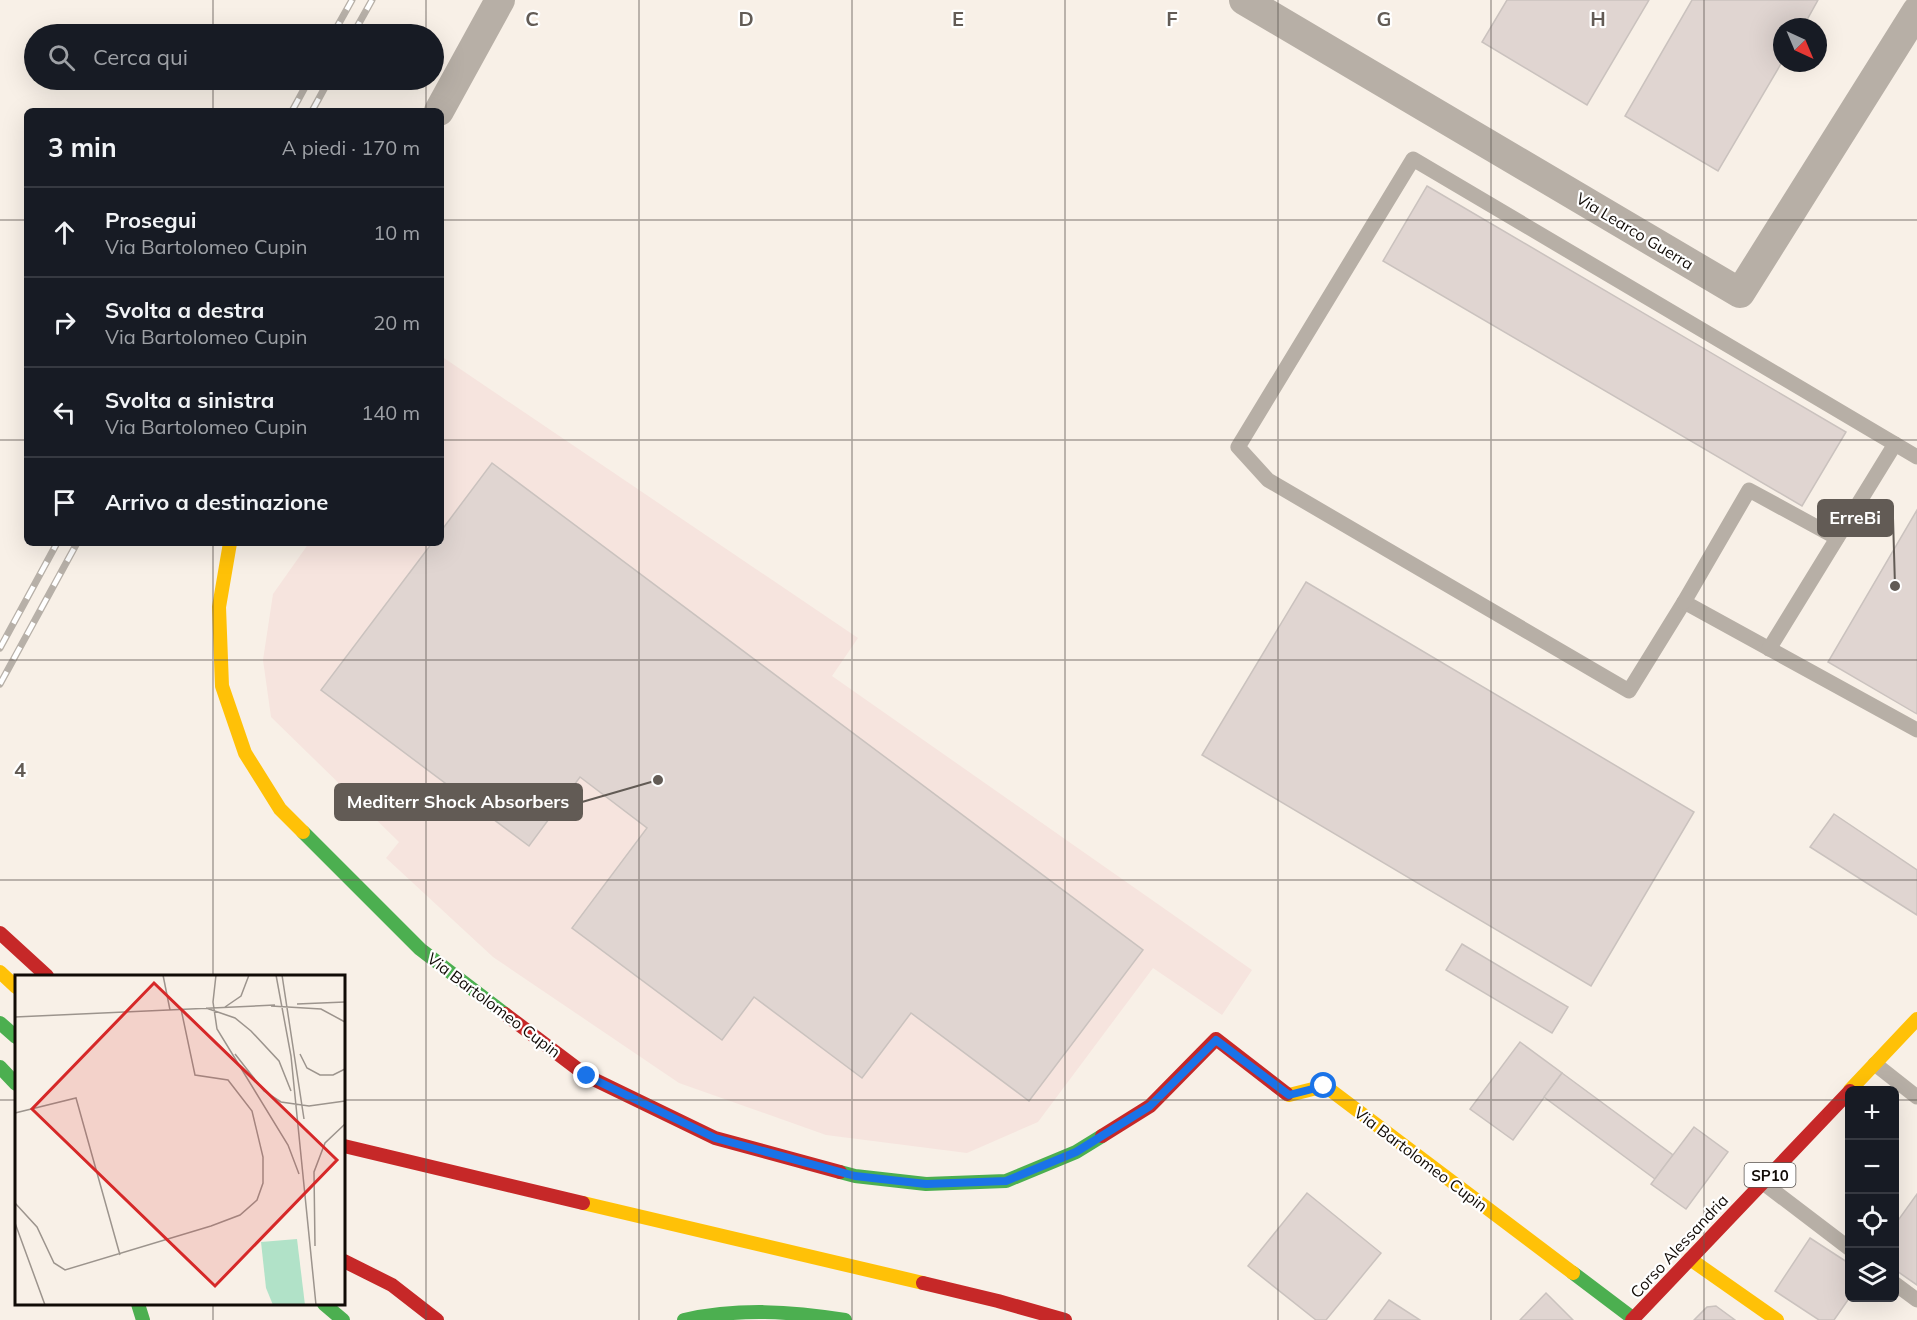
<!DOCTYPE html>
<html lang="it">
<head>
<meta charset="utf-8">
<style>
	body { margin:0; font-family:Mulish,sans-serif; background:#20242c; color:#f1f3f6 }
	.controls { position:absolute; right:18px; bottom:18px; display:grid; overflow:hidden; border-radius:9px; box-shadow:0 6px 24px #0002 }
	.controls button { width:54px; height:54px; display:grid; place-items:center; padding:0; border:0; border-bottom:2px solid #363941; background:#171b24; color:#f1f3f6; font:30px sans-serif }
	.compass { position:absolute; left:1773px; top:18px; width:54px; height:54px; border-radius:50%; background:#171b24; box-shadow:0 6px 24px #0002; rotate:136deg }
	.stop { position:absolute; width:18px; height:18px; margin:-14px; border:4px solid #1a73e8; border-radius:50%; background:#fff }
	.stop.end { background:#1a73e8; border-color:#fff; box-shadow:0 2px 6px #0008 }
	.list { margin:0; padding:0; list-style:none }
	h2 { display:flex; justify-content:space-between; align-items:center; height:78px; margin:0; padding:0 24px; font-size:26px }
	h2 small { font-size:20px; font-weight:400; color:#9ea1a6 }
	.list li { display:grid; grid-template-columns:39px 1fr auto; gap:18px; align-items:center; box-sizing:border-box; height:90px; padding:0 24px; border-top:2px solid #363941 }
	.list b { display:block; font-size:22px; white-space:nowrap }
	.list p { margin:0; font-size:20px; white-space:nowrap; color:#9ea1a6 }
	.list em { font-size:20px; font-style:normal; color:#9ea1a6 }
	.icon { flex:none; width:33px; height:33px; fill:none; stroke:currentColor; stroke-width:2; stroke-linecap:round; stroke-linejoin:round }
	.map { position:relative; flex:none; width:1917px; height:1320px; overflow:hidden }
	.search { position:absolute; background:#171b24; box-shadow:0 6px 24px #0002; left:24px; top:24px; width:420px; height:66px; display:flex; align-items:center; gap:15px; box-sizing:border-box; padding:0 21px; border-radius:33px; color:#9ea1a6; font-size:22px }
	.panel { position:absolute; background:#171b24; box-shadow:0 6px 24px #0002; left:24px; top:108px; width:420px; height:438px; border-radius:9px }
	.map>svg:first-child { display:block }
	.industrial { fill:#f6e4de }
	.building { fill:#e0d5d1; stroke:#cac2be; stroke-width:1.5 }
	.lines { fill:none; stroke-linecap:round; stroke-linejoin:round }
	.lane { stroke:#b7afa6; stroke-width:15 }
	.street { stroke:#b7afa6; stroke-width:30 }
	.fast { stroke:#4caf50; stroke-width:14 }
	.slow { stroke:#ffc107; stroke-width:14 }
	.jam { stroke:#c62828; stroke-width:14 }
	.rail-casing { stroke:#b7b0a8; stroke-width:7 }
	.rail { stroke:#fff; stroke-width:4.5; stroke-dasharray:14; stroke-linecap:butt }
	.route { stroke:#1a73e8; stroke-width:8 }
	.grid { fill:none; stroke:#625b55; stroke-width:1.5; stroke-opacity:0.55 }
	.labels { text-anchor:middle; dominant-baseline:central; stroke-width:4.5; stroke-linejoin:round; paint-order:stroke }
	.shield { fill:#fff; stroke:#585451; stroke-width:1.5 }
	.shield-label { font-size:15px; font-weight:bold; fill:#110b06 }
	.street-label { font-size:16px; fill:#110b06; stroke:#fff }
	.inset-road { fill:none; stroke:#9c948d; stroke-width:1.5 }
	.view { fill:#d62828; fill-opacity:0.15; stroke:#d62828; stroke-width:3 }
	.inset-edge { fill:none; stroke:#110b06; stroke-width:3 }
	.grid-label { font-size:20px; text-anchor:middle; font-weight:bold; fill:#625b55; stroke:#fff; stroke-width:4.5; stroke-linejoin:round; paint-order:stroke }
	.leader { fill:none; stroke:#625b55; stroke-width:2 }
	.callout-dot { fill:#625b55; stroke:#fff; stroke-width:2 }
	.callout { fill:#625b55; stroke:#625b55; stroke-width:2 }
	.callout-label { font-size:18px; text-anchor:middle; font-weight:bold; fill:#fff }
</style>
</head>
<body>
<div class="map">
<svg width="1917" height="1320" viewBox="0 0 1917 1320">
	<rect width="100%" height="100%" fill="#f8f0e7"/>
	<path class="industrial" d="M 441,356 L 858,638 L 832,676 L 1252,970 L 1222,1015 L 1153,968 L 1038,1122 L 967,1153 L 826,1135 L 679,1083 L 493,957 L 386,858 L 399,842 L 271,717 L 263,660 L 273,594 L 309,543 L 441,543 Z"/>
	<g class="building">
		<path d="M 1507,0 L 1649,0 L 1587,105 L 1482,42 Z"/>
		<path d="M 1692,0 L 1818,0 L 1803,27 L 1782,27 L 1782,62 L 1718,171 L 1625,116 Z"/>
		<path d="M 1427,186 L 1846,432 L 1802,506 L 1383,261 Z"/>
		<path d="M 492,463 L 1143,950 L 1029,1101 L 911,1013 L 862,1078 L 754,997 L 722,1040 L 572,928 L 647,828 L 580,777 L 529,846 L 321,690 L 432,543 L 441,543 L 441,531 Z"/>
		<path d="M 1917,510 L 1917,714 L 1828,662 Z"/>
		<path d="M 1306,582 L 1694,812 L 1591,986 L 1202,755 Z"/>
		<path d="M 1834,814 L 1917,870 L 1917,915 L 1810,847 Z"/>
		<path d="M 1462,944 L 1568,1007 L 1552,1033 L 1446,970 Z"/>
		<path d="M 1520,1042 L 1562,1073 L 1513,1140 L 1470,1109 Z"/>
		<path d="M 1562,1073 L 1673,1155 L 1655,1179 L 1544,1097 Z"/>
		<path d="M 1694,1127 L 1728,1152 L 1686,1209 L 1651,1184 Z"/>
		<path d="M 1307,1193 L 1381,1253 L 1326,1320 L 1316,1320 L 1248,1266 Z"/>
		<path d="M 1917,1194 L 1917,1285 L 1894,1269 L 1894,1226 Z"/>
		<path d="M 1810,1238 L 1850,1264 L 1850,1297 L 1834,1320 L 1819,1320 L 1775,1291 Z"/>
		<path d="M 1546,1293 L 1573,1320 L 1520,1320 Z"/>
		<path d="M 1389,1300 L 1420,1320 L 1374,1320 Z"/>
		<path d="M 1716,1306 L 1735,1320 L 1694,1320 L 1707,1307 Z"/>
	</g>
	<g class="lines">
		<g class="lane">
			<path d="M 1917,457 L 1413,159 L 1238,447 L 1268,480 L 1629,691 L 1684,602 L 1917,730"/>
			<path d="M 1684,602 L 1749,490 L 1837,538"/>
			<path d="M 1769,649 L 1895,444"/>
			<path d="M 1875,1064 L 1917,1097"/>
			<path d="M 1762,1182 L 1850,1249"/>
			<path d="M 1894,1283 L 1917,1300"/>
		</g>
		<g class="street">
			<path d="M 1244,0 L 1740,293 L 1917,11"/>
			<path d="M 439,111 L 500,0"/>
		</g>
		<g class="fast">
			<path d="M 303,832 L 420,949 L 505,1014"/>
			<path d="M 0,1023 L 16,1037"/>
			<path d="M 0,1067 L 16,1084"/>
			<path d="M 840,1172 L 855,1176 L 926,1184 L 1006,1181 L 1076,1152 L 1102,1136"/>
			<path d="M 1573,1273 L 1634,1319"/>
			<path d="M 138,1304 L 143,1320"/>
			<path d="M 324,1304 L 343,1320"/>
			<path d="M 684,1320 C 738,1308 791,1311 845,1320"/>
		</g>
		<g class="slow">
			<path d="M 230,543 L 219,607 L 222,686 L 245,753 L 280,809 L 303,832"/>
			<path d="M 0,972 L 16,987"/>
			<path d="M 1850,1090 L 1917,1019"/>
			<path d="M 1287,1094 L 1289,1095 L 1325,1086 L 1573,1273"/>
			<path d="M 583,1203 L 923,1283"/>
			<path d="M 1690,1259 L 1777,1320"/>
		</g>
		<g class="jam">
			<path d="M 0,933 L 47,976"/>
			<path d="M 505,1014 L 587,1076 L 715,1138 L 840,1172"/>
			<path d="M 1102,1136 L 1150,1106 L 1216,1039 L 1287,1094"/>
			<path d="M 344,1146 L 583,1203"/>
			<path d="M 344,1261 L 392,1285 L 437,1320"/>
			<path d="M 923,1283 L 998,1301 L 1065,1320"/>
			<path d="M 1632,1320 L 1850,1091"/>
		</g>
		<defs>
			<g id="rail">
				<path d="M 333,34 L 352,0"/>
				<path d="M 353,34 L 372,0"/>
				<path d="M 292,111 L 309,80"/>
				<path d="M 312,111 L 329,80"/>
				<path d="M 0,648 L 57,543"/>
				<path d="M 0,684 L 77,543"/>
			</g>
		</defs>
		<use href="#rail" class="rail-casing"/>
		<use href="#rail" class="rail"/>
	</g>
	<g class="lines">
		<path class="route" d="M 587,1076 L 715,1138 L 855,1176 L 926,1184 L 1006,1181 L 1076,1152 L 1150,1106 L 1216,1040 L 1289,1095 L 1324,1086"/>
	</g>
	<path class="grid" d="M 213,0 L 213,34M 426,0 L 426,34M 639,0 L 639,1320M 852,0 L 852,1320M 1065,0 L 1065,1320M 1278,0 L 1278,1320M 1491,0 L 1491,1320M 1704,0 L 1704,1320M 213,80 L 213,111M 426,80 L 426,111M 0,220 L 27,220M 441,220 L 1917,220M 0,440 L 27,440M 441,440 L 1917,440M 213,543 L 213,976M 426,543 L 426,1320M 0,660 L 1917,660M 0,880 L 1917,880M 0,1100 L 16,1100M 344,1100 L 1850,1100M 1894,1100 L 1917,1100M 213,1304 L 213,1320"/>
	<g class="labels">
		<rect class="shield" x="1744.5" y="1163" width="51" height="24" rx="4.5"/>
		<g class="shield-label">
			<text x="1770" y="1175">SP10</text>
		</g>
		<g class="street-label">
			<text transform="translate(1635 231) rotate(31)">Via Learco Guerra</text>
			<text transform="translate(494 1005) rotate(37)">Via Bartolomeo Cupin</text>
			<text transform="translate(1421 1159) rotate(37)">Via Bartolomeo Cupin</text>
			<text transform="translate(1679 1246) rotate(-47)">Corso Alessandria</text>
		</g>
	</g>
	<g transform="translate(15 975)">
		<rect width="330" height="330" fill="#f8f0e7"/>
		<path d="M 282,264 L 290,330 L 258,330 L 251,313 L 246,267 Z" fill="#b1e2c8"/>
		<path class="inset-road" d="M 148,0 L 155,35M 201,0 L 198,27 L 202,54 L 273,170 L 284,199M 261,0 L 276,81 L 301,330M 267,0 L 289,144M 282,29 L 330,27M 256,31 L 306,34 L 330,47M 210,32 L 226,21 L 234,0M 191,33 L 220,43 L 236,56 L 264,86 L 276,116M 0,42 L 260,30M 220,79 L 249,116 L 266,127 L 294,131 L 330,126M 285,79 L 292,93 L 305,100 L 318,100 L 330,94M 0,138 L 61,123 L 105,280M 0,228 L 22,252 L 39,288 L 50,295 L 196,251 L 225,240 L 242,225 L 248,208 L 248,182 L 237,136 L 213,105 L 180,100 L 166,34M 0,248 L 30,330M 300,271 L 299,197 L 310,168 L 330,149"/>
		<path class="view" d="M 139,8 L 322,185 L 200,311 L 17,134 Z"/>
		<rect width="330" height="330" class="inset-edge"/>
	</g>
	<g class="grid-label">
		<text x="532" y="26">C</text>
		<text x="746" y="26">D</text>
		<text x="958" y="26">E</text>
		<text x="1172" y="26">F</text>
		<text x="1384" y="26">G</text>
		<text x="1598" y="26">H</text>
		<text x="20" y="777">4</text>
	</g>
	<path class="leader" d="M1895 586L1893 518M658 780L582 802"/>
	<g class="callout-dot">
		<circle cx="1895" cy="586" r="6"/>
		<circle cx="658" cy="780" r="6"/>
	</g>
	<g class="callout">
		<rect x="1818" y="500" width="75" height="36" rx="6"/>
		<rect x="335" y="784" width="247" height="36" rx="6"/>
	</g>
	<g class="callout-label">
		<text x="1855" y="524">ErreBi</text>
		<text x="458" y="808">Mediterr Shock Absorbers</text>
	</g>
</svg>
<div class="controls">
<button>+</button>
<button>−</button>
<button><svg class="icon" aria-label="locate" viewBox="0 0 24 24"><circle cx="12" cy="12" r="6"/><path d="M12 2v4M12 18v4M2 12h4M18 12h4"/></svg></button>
<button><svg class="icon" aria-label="layers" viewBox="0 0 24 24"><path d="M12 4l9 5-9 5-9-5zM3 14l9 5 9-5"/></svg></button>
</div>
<svg class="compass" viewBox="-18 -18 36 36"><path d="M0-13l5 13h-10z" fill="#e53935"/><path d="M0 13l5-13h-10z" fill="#9ea1a6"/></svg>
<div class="stop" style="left:1324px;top:1086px"></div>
<div class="stop end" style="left:587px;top:1076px"></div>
<div class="search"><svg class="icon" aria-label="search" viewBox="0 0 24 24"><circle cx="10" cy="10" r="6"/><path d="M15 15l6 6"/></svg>Cerca qui</div>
<section class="panel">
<h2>3 min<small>A piedi · 170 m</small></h2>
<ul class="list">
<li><svg class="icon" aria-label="ahead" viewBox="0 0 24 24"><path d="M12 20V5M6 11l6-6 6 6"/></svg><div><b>Prosegui</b><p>Via Bartolomeo Cupin</p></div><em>10 m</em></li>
<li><svg class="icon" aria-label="right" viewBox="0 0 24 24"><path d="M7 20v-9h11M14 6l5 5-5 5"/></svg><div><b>Svolta a destra</b><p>Via Bartolomeo Cupin</p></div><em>20 m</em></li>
<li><svg class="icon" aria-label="left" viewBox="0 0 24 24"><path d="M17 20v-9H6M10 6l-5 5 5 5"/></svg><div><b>Svolta a sinistra</b><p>Via Bartolomeo Cupin</p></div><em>140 m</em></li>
<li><svg class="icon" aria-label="arrive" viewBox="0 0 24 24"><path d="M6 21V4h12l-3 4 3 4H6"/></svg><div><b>Arrivo a destinazione</b></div></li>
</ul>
</section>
</div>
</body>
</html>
